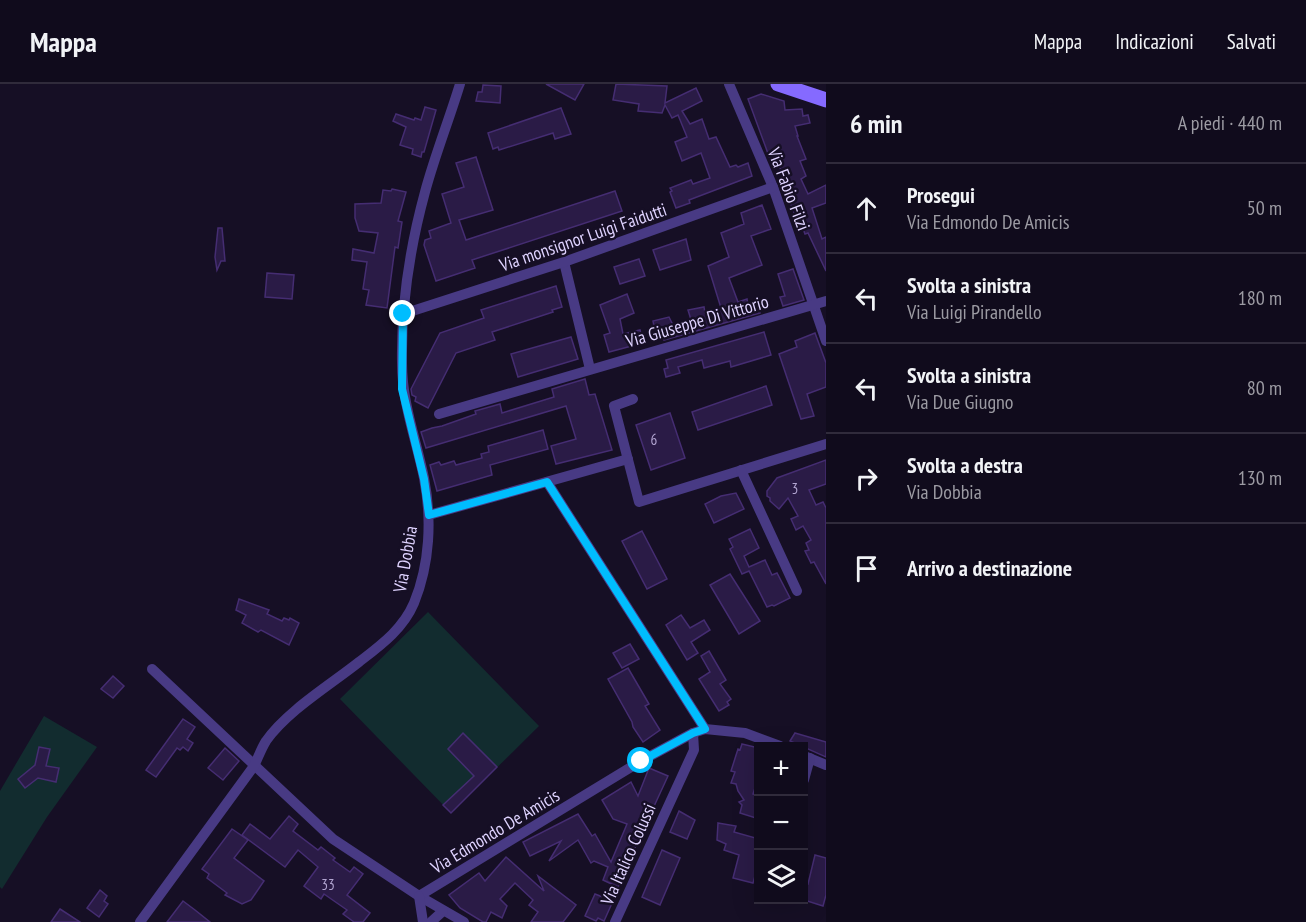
<!DOCTYPE html>
<html lang="it">
<head>
<meta charset="utf-8">
<style>
	body { margin:0; font-family:"PT Sans Narrow",sans-serif; background:#191425; color:#f1f3f6 }
	.controls { position:absolute; right:18px; bottom:18px; display:grid; overflow:hidden; border-radius:0px; box-shadow:0 6px 24px #0002 }
	.controls button { width:54px; height:54px; display:grid; place-items:center; padding:0; border:0; border-bottom:2px solid #302b3b; background:#100b1c; color:#f1f3f6; font:30px sans-serif }
	.stop { position:absolute; width:18px; height:18px; margin:-14px; border:4px solid #00bdfe; border-radius:50%; background:#fff }
	.stop.end { background:#00bdfe; border-color:#fff; box-shadow:0 2px 6px #0008 }
	.list { margin:0; padding:0; list-style:none }
	h2 { display:flex; justify-content:space-between; align-items:center; height:78px; margin:0; padding:0 24px; font-size:26px }
	h2 small { font-size:20px; font-weight:400; color:#9c9ba3 }
	.list li { display:grid; grid-template-columns:39px 1fr auto; gap:18px; align-items:center; box-sizing:border-box; height:90px; padding:0 24px; border-top:2px solid #302b3b }
	.list b { display:block; font-size:22px; white-space:nowrap }
	.list p { margin:0; font-size:20px; white-space:nowrap; color:#9c9ba3 }
	.list em { font-size:20px; font-style:normal; color:#9c9ba3 }
	.icon { flex:none; width:33px; height:33px; fill:none; stroke:currentColor; stroke-width:2; stroke-linecap:round; stroke-linejoin:round }
	.map { position:relative; flex:none; width:826px; height:838px; overflow:hidden }
	header { display:flex; align-items:center; gap:36px; box-sizing:border-box; height:84px; padding:0 30px; background:#100b1c; border-bottom:2px solid #302b3b }
	header strong { font-size:28px }
	nav { display:flex; gap:33px; margin-inline-start:auto; font-size:21px }
	main { display:flex }
	aside { flex:1; background:#100b1c }
	.map>svg:first-child { display:block }
	.green { fill:#122c2f }
	.building { fill:#2a1b46; stroke:#452d72; stroke-width:1.5 }
	.lines { fill:none; stroke-linecap:round; stroke-linejoin:round }
	.street { stroke:#483a84; stroke-width:10 }
	.secondary { stroke:#856aff; stroke-width:15 }
	.route { stroke:#00bdfe; stroke-width:8 }
	.labels { text-anchor:middle; dominant-baseline:central; stroke-width:5; stroke-linejoin:round; paint-order:stroke }
	.number-label { font-size:15px; fill:#b2a5d1 }
	.street-label { font-size:18px; fill:#dfd3ff; stroke:#160f25 }
</style>
</head>
<body>
<header>
<strong>Mappa</strong>
<nav><a>Mappa</a><a>Indicazioni</a><a>Salvati</a></nav>
</header>
<main>
<div class="map">
<svg width="826" height="838" viewBox="0 0 826 838">
	<rect width="100%" height="100%" fill="#160f25"/>
	<g class="green">
		<path d="M 428,528 L 539,642 L 451,729 L 340,615 Z"/>
		<path d="M 44,632 L 97,663 L 47,733 L 2,805 L 0,803 L 0,707 Z"/>
	</g>
	<g class="building">
		<path d="M 546,0 L 584,0 L 575,16 Z"/>
		<path d="M 616,0 L 667,2 L 665,19 L 696,4 L 702,17 L 682,27 L 690,40 L 702,35 L 709,55 L 716,53 L 730,83 L 736,81 L 738,83 L 748,79 L 752,92 L 689,116 L 690,119 L 676,124 L 670,108 L 672,107 L 670,104 L 691,96 L 693,100 L 710,94 L 701,69 L 682,77 L 675,58 L 687,53 L 678,31 L 672,34 L 665,21 L 662,29 L 638,27 L 639,20 L 613,16 Z"/>
		<path d="M 483,1 L 501,2 L 500,19 L 476,17 L 478,8 L 482,8 Z"/>
		<path d="M 761,10 L 784,17 L 785,26 L 802,25 L 803,32 L 808,31 L 810,39 L 795,42 L 798,52 L 797,52 L 806,75 L 800,77 L 806,92 L 801,95 L 808,110 L 826,101 L 826,119 L 812,124 L 822,155 L 826,153 L 826,187 L 808,149 L 805,150 L 797,128 L 794,129 L 788,112 L 794,110 L 785,90 L 783,91 L 775,73 L 770,75 L 748,15 Z"/>
		<path d="M 425,23 L 436,26 L 424,68 L 422,68 L 421,73 L 412,70 L 413,65 L 400,61 L 406,43 L 393,37 L 396,30 L 414,36 L 415,34 L 421,36 Z"/>
		<path d="M 561,24 L 571,50 L 555,55 L 553,49 L 499,66 L 498,63 L 493,65 L 488,49 Z"/>
		<path d="M 476,73 L 493,126 L 459,136 L 466,156 L 615,107 L 622,127 L 472,176 L 475,184 L 436,197 L 424,161 L 425,156 L 431,154 L 429,147 L 451,139 L 442,110 L 464,103 L 456,79 Z"/>
		<path d="M 392,105 L 406,108 L 398,137 L 402,138 L 398,164 L 395,163 L 387,224 L 366,221 L 369,206 L 363,205 L 367,178 L 352,176 L 353,165 L 374,169 L 378,149 L 359,147 L 355,134 L 355,120 L 381,119 L 383,106 L 391,107 Z"/>
		<path d="M 762,121 L 771,145 L 751,152 L 762,181 L 729,194 L 738,218 L 747,215 L 748,221 L 757,219 L 760,229 L 664,256 L 663,252 L 656,253 L 653,237 L 669,233 L 674,243 L 692,239 L 688,226 L 704,223 L 705,229 L 721,224 L 708,182 L 729,173 L 721,149 L 744,140 L 741,129 Z"/>
		<path d="M 218,144 L 222,144 L 225,177 L 221,177 L 217,186 L 215,173 Z"/>
		<path d="M 686,155 L 691,176 L 660,186 L 653,166 Z"/>
		<path d="M 639,175 L 645,192 L 620,200 L 614,183 Z"/>
		<path d="M 793,185 L 804,216 L 783,222 L 780,213 L 785,212 L 778,190 Z"/>
		<path d="M 267,189 L 294,191 L 292,215 L 265,213 Z"/>
		<path d="M 556,202 L 562,223 L 552,226 L 553,228 L 492,248 L 495,256 L 456,269 L 428,324 L 415,317 L 416,313 L 412,311 L 411,305 L 440,249 L 484,234 L 481,226 Z"/>
		<path d="M 627,210 L 634,229 L 620,235 L 623,250 L 640,246 L 643,259 L 609,268 L 604,251 L 610,249 L 600,221 Z"/>
		<path d="M 764,248 L 771,271 L 731,283 L 730,277 L 704,284 L 702,276 L 678,283 L 680,289 L 666,293 L 664,285 L 668,284 L 666,276 Z"/>
		<path d="M 815,249 L 826,279 L 826,303 L 807,310 L 814,332 L 801,335 L 779,270 L 797,263 L 795,257 Z"/>
		<path d="M 571,253 L 578,275 L 518,293 L 511,270 Z"/>
		<path d="M 585,295 L 589,311 L 595,310 L 612,366 L 556,380 L 551,362 L 576,355 L 566,322 L 426,364 L 421,348 L 432,344 L 442,342 L 476,330 L 475,327 L 500,320 L 502,329 L 554,313 L 552,305 Z"/>
		<path d="M 766,302 L 772,321 L 698,346 L 692,328 Z"/>
		<path d="M 670,329 L 685,374 L 651,386 L 636,341 Z"/>
		<path d="M 543,346 L 548,365 L 490,381 L 492,391 L 437,407 L 430,381 L 439,378 L 441,381 L 454,377 L 456,381 L 482,374 L 481,370 L 489,368 L 488,362 Z"/>
		<path d="M 826,376 L 826,400 L 809,406 L 816,421 L 823,418 L 826,424 L 826,500 L 814,478 L 811,479 L 805,467 L 809,466 L 806,459 L 811,456 L 803,442 L 796,446 L 791,435 L 798,432 L 788,414 L 779,425 L 770,417 L 770,414 L 767,412 L 767,407 L 777,394 Z"/>
		<path d="M 736,409 L 744,425 L 714,439 L 705,420 L 721,412 Z"/>
		<path d="M 750,445 L 759,464 L 744,472 L 749,483 L 765,476 L 772,491 L 777,489 L 790,514 L 774,522 L 772,521 L 767,523 L 749,487 L 742,490 L 730,465 L 733,463 L 729,455 Z"/>
		<path d="M 642,447 L 667,495 L 647,505 L 622,457 Z"/>
		<path d="M 730,490 L 760,537 L 739,550 L 710,501 Z"/>
		<path d="M 239,515 L 269,526 L 267,530 L 282,537 L 284,534 L 289,536 L 290,534 L 299,539 L 289,561 L 261,546 L 258,548 L 242,539 L 246,531 L 236,526 Z"/>
		<path d="M 681,531 L 690,544 L 704,536 L 710,546 L 691,558 L 698,569 L 687,576 L 666,541 Z"/>
		<path d="M 630,560 L 639,575 L 622,584 L 613,569 Z"/>
		<path d="M 709,567 L 726,596 L 720,600 L 731,615 L 727,618 L 729,621 L 719,627 L 699,595 L 710,588 L 701,572 Z"/>
		<path d="M 628,584 L 649,620 L 645,622 L 660,646 L 643,658 L 633,643 L 632,638 L 608,595 Z"/>
		<path d="M 113,592 L 124,602 L 113,614 L 101,605 Z"/>
		<path d="M 183,635 L 195,643 L 187,655 L 193,659 L 188,667 L 183,663 L 180,666 L 177,664 L 156,693 L 146,686 Z"/>
		<path d="M 463,649 L 497,683 L 451,729 L 443,721 L 474,692 L 448,665 Z"/>
		<path d="M 795,649 L 826,658 L 826,673 L 790,657 Z"/>
		<path d="M 742,660 L 759,664 L 759,692 L 753,710 L 759,712 L 759,735 L 740,729 L 742,721 L 739,718 L 744,716 L 738,707 L 736,700 L 731,699 L 735,688 L 731,687 L 738,665 L 740,666 Z"/>
		<path d="M 39,663 L 50,665 L 46,682 L 59,684 L 56,698 L 38,694 L 25,704 L 18,695 L 35,681 Z"/>
		<path d="M 225,664 L 239,677 L 223,696 L 208,684 Z"/>
		<path d="M 649,684 L 668,692 L 627,781 L 629,782 L 618,803 L 603,796 L 608,783 L 594,777 L 591,779 L 578,756 L 549,777 L 561,757 L 530,772 L 523,758 L 578,730 L 592,752 L 595,750 L 611,778 L 627,740 L 613,735 L 602,716 L 631,698 L 638,712 Z"/>
		<path d="M 679,727 L 695,736 L 687,755 L 670,748 Z"/>
		<path d="M 289,732 L 298,740 L 293,747 L 318,766 L 321,763 L 335,774 L 333,776 L 350,788 L 354,783 L 363,790 L 347,811 L 370,829 L 363,838 L 354,838 L 343,830 L 347,826 L 324,810 L 321,815 L 304,802 L 318,783 L 298,766 L 285,783 L 242,751 L 250,740 L 270,755 Z"/>
		<path d="M 718,739 L 736,742 L 734,748 L 759,755 L 759,773 L 756,782 L 758,782 L 753,799 L 733,794 L 739,771 L 724,766 L 726,760 L 717,756 Z"/>
		<path d="M 232,745 L 248,756 L 234,774 L 264,797 L 251,816 L 242,820 L 225,811 L 227,809 L 207,794 L 209,790 L 202,785 Z"/>
		<path d="M 662,766 L 680,774 L 660,821 L 642,813 Z"/>
		<path d="M 815,771 L 826,774 L 826,811 L 823,822 L 804,816 L 804,804 L 805,799 L 808,800 Z"/>
		<path d="M 506,773 L 544,807 L 538,792 L 576,821 L 563,838 L 531,838 L 538,828 L 529,821 L 533,816 L 515,799 L 500,815 L 507,822 L 502,834 L 491,828 L 486,838 L 483,838 L 460,824 L 449,811 L 479,789 L 485,797 Z"/>
		<path d="M 100,806 L 107,812 L 104,817 L 108,820 L 99,833 L 87,824 Z"/>
		<path d="M 595,810 L 613,817 L 604,837 L 598,834 L 596,837 L 585,832 Z"/>
		<path d="M 183,817 L 195,826 L 210,838 L 167,838 Z"/>
		<path d="M 60,825 L 80,838 L 51,838 Z"/>
	</g>
	<g class="lines">
		<g class="street">
			<path d="M 729,0 L 773,103 L 826,257"/>
			<path d="M 564,178 L 590,285"/>
			<path d="M 403,230 L 564,178 L 773,103"/>
			<path d="M 633,315 L 614,322 L 639,418 L 826,360"/>
			<path d="M 439,330 L 826,217"/>
			<path d="M 741,386 L 797,507"/>
			<path d="M 547,398 L 705,645"/>
			<path d="M 429,431 L 628,375"/>
			<path d="M 152,585 L 333,755 L 419,812 L 464,838"/>
			<path d="M 804,672 L 826,681"/>
			<path d="M 804,696 L 810,674"/>
			<path d="M 419,812 L 641,677 L 693,649 L 705,645 L 745,649 L 780,662"/>
			<path d="M 419,812 L 423,838"/>
			<path d="M 140,838 L 254,682 C 258,674 261,665 266,657 C 287,627 330,601 359,578 C 381,561 403,545 414,519 C 430,480 432,435 424,394 C 416,355 402,319 402,279 C 401,222 410,163 425,108 C 435,71 449,36 460,0"/>
			<path d="M 431,838 L 443,827"/>
			<path d="M 615,838 L 694,666 L 693,649"/>
		</g>
		<path class="secondary" d="M 778,0 L 826,16"/>
	</g>
	<g class="lines">
		<path class="route" d="M 403,230 L 402,305 L 424,395 L 429,431 L 547,398 L 705,645 L 693,649 L 641,677"/>
	</g>
	<g class="labels">
		<g class="number-label">
			<text x="654" y="355">6</text>
			<text x="795" y="404">3</text>
			<text x="328" y="800">33</text>
		</g>
		<g class="street-label">
			<text transform="translate(789 105) rotate(69)">Via Fabio Filzi</text>
			<text transform="translate(583 153) rotate(-19)">Via monsignor Luigi Faidutti</text>
			<text transform="translate(697 237) rotate(-16)">Via Giuseppe Di Vittorio</text>
			<text transform="translate(405 475) rotate(-80)">Via Dobbia</text>
			<text transform="translate(495 747) rotate(-31)">Via Edmondo De Amicis</text>
			<text transform="translate(628 770) rotate(-66)">Via Italico Colussi</text>
		</g>
	</g>
</svg>
<div class="controls">
<button>+</button>
<button>−</button>
<button><svg class="icon" aria-label="layers" viewBox="0 0 24 24"><path d="M12 4l9 5-9 5-9-5zM3 14l9 5 9-5"/></svg></button>
</div>
<div class="stop" style="left:641px;top:677px"></div>
<div class="stop end" style="left:403px;top:230px"></div>
</div>
<aside>
<h2>6 min<small>A piedi · 440 m</small></h2>
<ul class="list">
<li><svg class="icon" aria-label="ahead" viewBox="0 0 24 24"><path d="M12 20V5M6 11l6-6 6 6"/></svg><div><b>Prosegui</b><p>Via Edmondo De Amicis</p></div><em>50 m</em></li>
<li><svg class="icon" aria-label="left" viewBox="0 0 24 24"><path d="M17 20v-9H6M10 6l-5 5 5 5"/></svg><div><b>Svolta a sinistra</b><p>Via Luigi Pirandello</p></div><em>180 m</em></li>
<li><svg class="icon" aria-label="left" viewBox="0 0 24 24"><path d="M17 20v-9H6M10 6l-5 5 5 5"/></svg><div><b>Svolta a sinistra</b><p>Via Due Giugno</p></div><em>80 m</em></li>
<li><svg class="icon" aria-label="right" viewBox="0 0 24 24"><path d="M7 20v-9h11M14 6l5 5-5 5"/></svg><div><b>Svolta a destra</b><p>Via Dobbia</p></div><em>130 m</em></li>
<li><svg class="icon" aria-label="arrive" viewBox="0 0 24 24"><path d="M6 21V4h12l-3 4 3 4H6"/></svg><div><b>Arrivo a destinazione</b></div></li>
</ul>
</aside>
</main>
</body>
</html>
